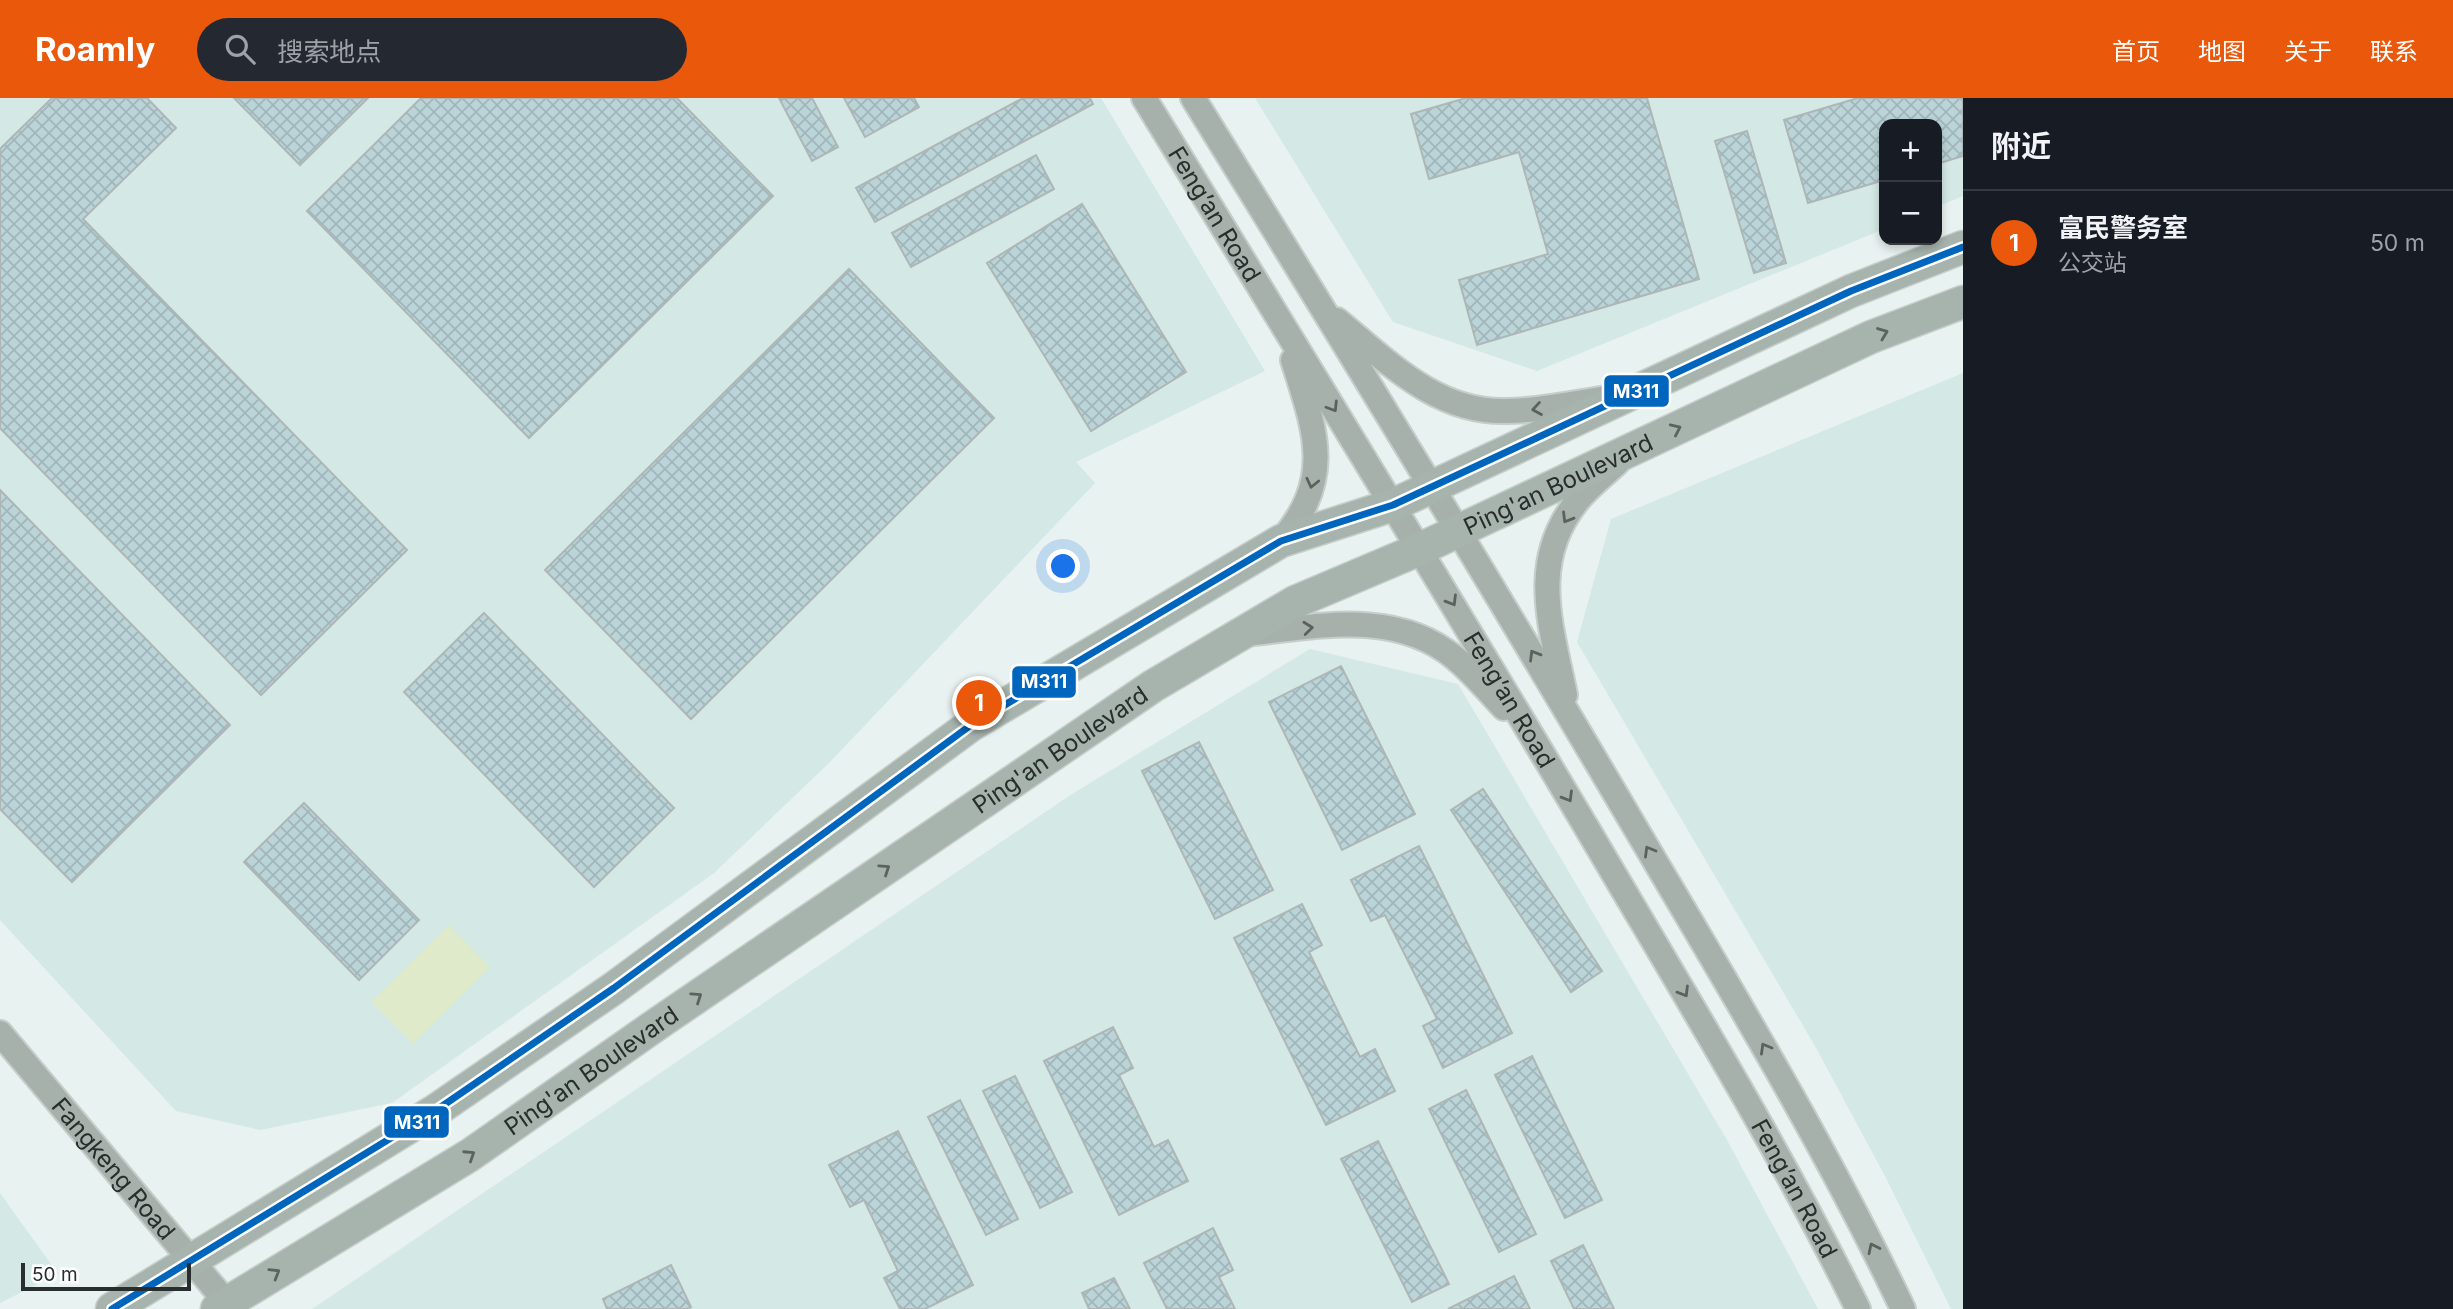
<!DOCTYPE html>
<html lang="zh">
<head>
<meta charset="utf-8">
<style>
	body { margin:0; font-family:Inter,"Noto Sans SC",sans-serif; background:#242831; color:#f1f3f6 }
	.controls { position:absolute; right:21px; top:21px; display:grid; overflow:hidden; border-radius:14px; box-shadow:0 4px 10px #0003 }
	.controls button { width:63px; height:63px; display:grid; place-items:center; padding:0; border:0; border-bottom:2px solid #363941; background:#171b24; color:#f1f3f6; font:35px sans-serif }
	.scale { position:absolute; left:21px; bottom:18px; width:170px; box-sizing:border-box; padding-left:7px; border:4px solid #272e2d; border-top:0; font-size:19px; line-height:24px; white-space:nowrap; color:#272e2d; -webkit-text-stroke:5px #fff; paint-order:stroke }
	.you { position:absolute; left:1064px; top:469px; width:24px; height:24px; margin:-18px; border:5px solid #fff; border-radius:50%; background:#1a73e8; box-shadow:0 0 0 10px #1a73e833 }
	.badge { display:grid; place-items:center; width:46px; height:46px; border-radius:50%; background:#ea580c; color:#fff; font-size:23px; font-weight:700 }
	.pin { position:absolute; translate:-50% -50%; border:4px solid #fff; box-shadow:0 2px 7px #0006 }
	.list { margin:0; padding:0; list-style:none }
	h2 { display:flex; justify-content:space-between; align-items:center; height:91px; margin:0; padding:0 28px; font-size:30px }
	h2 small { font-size:23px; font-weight:400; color:#9ea1a6 }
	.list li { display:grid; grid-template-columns:46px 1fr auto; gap:21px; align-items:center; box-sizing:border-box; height:105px; padding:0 28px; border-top:2px solid #363941 }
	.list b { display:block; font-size:26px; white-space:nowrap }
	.list p { margin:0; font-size:23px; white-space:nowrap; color:#9ea1a6 }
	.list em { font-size:23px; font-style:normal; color:#9ea1a6 }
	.icon { flex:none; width:38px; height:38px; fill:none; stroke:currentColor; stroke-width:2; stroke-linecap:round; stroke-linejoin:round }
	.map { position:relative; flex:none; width:1963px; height:1211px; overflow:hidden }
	header { display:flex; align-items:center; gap:42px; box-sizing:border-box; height:98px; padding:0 35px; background:#ea580c; color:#fff }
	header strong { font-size:33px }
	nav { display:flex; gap:38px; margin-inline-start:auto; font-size:24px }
	.search { width:490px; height:63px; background:#242831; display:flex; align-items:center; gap:18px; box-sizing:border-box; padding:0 24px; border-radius:38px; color:#9ea1a6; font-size:26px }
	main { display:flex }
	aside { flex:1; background:#171b24 }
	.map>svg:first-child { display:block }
	.built { fill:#d4e8e5 }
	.pitch { fill:#deeaca }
	.building { fill:url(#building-cross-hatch); stroke:#aeb6b6; stroke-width:2 }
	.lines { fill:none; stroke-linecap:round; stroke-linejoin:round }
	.minor-casing { stroke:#c6cecc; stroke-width:28 }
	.major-casing { stroke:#c6cecc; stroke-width:35 }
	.minor { stroke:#a7b1ab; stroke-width:24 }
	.major { stroke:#a7b3ad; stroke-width:32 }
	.bus-1-casing { stroke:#fff; stroke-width:12 }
	.bus-1 { stroke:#0065bd; stroke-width:7 }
	.oneway { stroke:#5a6360 }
	.oneway2 { stroke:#5a625f }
	.labels { text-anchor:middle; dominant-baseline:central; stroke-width:5; stroke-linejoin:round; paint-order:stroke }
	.street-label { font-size:24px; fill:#272e2d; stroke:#fff }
	.line-badge { stroke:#fff; stroke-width:2.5 }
	.badge-label { font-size:19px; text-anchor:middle; font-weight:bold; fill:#fff }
</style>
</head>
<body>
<header>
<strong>Roamly</strong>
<div class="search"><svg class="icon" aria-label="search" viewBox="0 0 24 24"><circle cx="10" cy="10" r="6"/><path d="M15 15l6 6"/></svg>搜索地点</div>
<nav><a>首页</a><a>地图</a><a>关于</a><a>联系</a></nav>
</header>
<main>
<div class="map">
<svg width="1963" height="1211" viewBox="0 0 1963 1211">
	<defs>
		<pattern id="building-cross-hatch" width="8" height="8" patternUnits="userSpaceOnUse" patternTransform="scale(1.75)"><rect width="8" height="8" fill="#bbd4d8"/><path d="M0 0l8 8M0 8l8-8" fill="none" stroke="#a1b6ba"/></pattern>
	</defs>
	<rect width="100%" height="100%" fill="#e8f2f0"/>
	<g class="built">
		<path d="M 0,0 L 1101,0 L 1265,273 L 1076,364 L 1095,385 L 830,664 L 714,775 L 392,1005 L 260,1032 L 176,1013 L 0,822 Z"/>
		<path d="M 1255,0 L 1963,0 L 1963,98 L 1937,109 L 1937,26 L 1884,26 L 1884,131 L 1537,273 L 1393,224 Z"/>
		<path d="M 1963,275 L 1963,1211 L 1951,1211 L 1886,1080 L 1815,948 L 1577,544 L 1611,421 Z"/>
		<path d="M 1310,551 L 1458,586 L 1727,1042 L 1818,1211 L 312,1211 L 1072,696 Z"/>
		<path d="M 0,1095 L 58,1176 L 0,1205 Z"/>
	</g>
	<path class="pitch" d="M 449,827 L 490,869 L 413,946 L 371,904 Z"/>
	<g class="building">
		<path d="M 52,0 L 147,0 L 176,30 L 83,121 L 407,452 L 261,597 L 0,330 L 0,51 Z"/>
		<path d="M 234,0 L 368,0 L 300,67 Z"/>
		<path d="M 421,0 L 677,0 L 773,98 L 529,340 L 307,113 Z"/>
		<path d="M 779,0 L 812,0 L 838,49 L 812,63 Z"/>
		<path d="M 844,0 L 914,0 L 919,9 L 865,39 Z"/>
		<path d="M 1023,0 L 1090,0 L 1093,6 L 875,124 L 856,90 Z"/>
		<path d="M 1466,0 L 1647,0 L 1699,181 L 1477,247 L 1459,182 L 1548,156 L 1519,54 L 1429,81 L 1411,16 Z"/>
		<path d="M 1858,0 L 1963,0 L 1963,58 L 1937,66 L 1937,26 L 1884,26 L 1884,82 L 1808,105 L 1784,22 Z"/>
		<path d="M 1747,33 L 1786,165 L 1754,175 L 1715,43 Z"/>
		<path d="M 1036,57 L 1054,91 L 911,169 L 892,135 Z"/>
		<path d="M 1082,106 L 1186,274 L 1091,333 L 987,165 Z"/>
		<path d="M 849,171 L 994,320 L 691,621 L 545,472 Z"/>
		<path d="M 0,392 L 230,627 L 72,784 L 0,711 Z"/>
		<path d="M 484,515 L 674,710 L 594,789 L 404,594 Z"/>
		<path d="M 1341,568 L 1415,716 L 1342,752 L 1269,604 Z"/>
		<path d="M 1199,644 L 1273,792 L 1215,821 L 1142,673 Z"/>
		<path d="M 1483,691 L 1602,873 L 1571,894 L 1451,712 Z"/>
		<path d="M 304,705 L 419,822 L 359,882 L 244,764 Z"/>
		<path d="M 1419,748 L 1512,935 L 1443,970 L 1423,928 L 1437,921 L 1385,817 L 1371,823 L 1351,782 Z"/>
		<path d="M 1302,806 L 1322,847 L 1309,854 L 1360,959 L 1375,951 L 1395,993 L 1326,1027 L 1234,840 Z"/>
		<path d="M 1113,929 L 1133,970 L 1119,977 L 1154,1049 L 1168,1042 L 1188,1083 L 1119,1117 L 1044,963 Z"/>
		<path d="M 1532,958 L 1602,1102 L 1565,1120 L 1495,977 Z"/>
		<path d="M 1015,978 L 1072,1094 L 1040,1110 L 983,993 Z"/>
		<path d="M 1466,992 L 1536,1136 L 1499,1154 L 1429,1011 Z"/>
		<path d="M 960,1002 L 1018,1121 L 986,1137 L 928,1019 Z"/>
		<path d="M 898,1033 L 973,1187 L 925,1211 L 900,1211 L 884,1180 L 898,1173 L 864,1102 L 850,1109 L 829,1067 Z"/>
		<path d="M 1378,1043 L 1449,1186 L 1412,1204 L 1341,1061 Z"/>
		<path d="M 1213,1130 L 1233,1172 L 1219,1179 L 1235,1211 L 1167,1211 L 1144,1165 Z"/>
		<path d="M 1583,1147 L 1614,1211 L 1574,1211 L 1551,1163 Z"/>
		<path d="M 671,1167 L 691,1209 L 687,1211 L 607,1211 L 603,1201 Z"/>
		<path d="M 1514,1178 L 1530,1211 L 1448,1211 Z"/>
		<path d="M 1114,1180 L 1130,1211 L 1089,1211 L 1082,1195 Z"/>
	</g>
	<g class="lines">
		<defs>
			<g id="minor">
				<path id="s1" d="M 1144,0 C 1294,245 1444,490 1591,737 C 1683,894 1778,1048 1858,1211"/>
				<path d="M 1193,0 C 1344,244 1494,489 1639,736 C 1731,892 1825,1047 1903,1211"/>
				<path d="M 1337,222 C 1387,263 1436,315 1506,313 C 1540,313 1574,305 1607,300"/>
				<path d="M 1281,443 C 1335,380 1315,332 1293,262"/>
				<path d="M 1244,536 C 1315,529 1395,510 1455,560 C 1473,575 1488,593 1504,610"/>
				<path d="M 1565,597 C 1551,528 1528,463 1578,402 C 1590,388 1604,377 1617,365"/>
				<path id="s2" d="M 0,935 L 227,1205"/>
			</g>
			<g id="major">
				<path d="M 112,1211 L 435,1013 L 614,890 L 971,627 L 1281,443 L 1393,407 L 1851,193 L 1963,149"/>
				<path id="s3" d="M 217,1211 L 470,1057 L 663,922 L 1153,588 L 1295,504 L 1420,451 L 1871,239 L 1963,204"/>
			</g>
		</defs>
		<use href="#minor" class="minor-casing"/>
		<use href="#major" class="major-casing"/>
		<use href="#minor" class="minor"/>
		<use href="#major" class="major"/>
		<defs>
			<path id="bus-1" d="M 112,1211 L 435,1013 L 614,890 L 971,627 L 1281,443 L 1393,407 L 1851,193 L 1963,149"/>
		</defs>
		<use href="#bus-1" class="bus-1-casing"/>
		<use href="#bus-1" class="bus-1"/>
	</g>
	<defs><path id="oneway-chevron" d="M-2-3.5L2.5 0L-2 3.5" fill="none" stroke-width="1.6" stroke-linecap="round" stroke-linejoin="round" transform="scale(1.75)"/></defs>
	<g class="oneway">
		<use href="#oneway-chevron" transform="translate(1883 235) rotate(-21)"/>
		<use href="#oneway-chevron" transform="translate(1676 331) rotate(-25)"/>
		<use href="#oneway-chevron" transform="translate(885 771) rotate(-34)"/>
		<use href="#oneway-chevron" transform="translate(697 899) rotate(-34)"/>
		<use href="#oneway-chevron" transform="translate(470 1057) rotate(-33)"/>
		<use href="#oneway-chevron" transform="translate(275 1175) rotate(-31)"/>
	</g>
	<g class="oneway2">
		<use href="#oneway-chevron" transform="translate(1333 309) rotate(58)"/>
		<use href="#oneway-chevron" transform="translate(1537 311) rotate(171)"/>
		<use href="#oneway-chevron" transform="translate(1312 385) rotate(103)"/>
		<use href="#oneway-chevron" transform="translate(1567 420) rotate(121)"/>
		<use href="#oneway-chevron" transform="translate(1452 503) rotate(59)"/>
		<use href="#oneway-chevron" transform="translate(1308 530) rotate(-6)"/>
		<use href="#oneway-chevron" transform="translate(1534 557) rotate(-121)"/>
		<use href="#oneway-chevron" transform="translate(1568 699) rotate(59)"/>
		<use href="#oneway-chevron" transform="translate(1649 753) rotate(-120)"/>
		<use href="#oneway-chevron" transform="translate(1684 894) rotate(59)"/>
		<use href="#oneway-chevron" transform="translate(1765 950) rotate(-120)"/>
		<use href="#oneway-chevron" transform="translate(1873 1150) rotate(-116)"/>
	</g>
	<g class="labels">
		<g class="street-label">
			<text stroke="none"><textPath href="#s1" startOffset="136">Feng’an Road</textPath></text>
			<text stroke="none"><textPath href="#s3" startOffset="1578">Ping'an Boulevard</textPath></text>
			<text stroke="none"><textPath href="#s1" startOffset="704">Feng’an Road</textPath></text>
			<text stroke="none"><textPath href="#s3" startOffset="1012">Ping'an Boulevard</textPath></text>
			<text stroke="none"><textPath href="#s3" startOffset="444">Ping'an Boulevard</textPath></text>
			<text stroke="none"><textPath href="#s2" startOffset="177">Fangkeng Road</textPath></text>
			<text stroke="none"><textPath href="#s1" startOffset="1270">Feng’an Road</textPath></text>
		</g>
	</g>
	<g class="line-badge">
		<rect x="1603" y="276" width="67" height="34" rx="7" fill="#0065bd"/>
		<rect x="1011" y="567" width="66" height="34" rx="7" fill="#0065bd"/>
		<rect x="383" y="1007" width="67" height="34" rx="7" fill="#0065bd"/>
	</g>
	<g class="badge-label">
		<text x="1636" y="300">M311</text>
		<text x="1044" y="590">M311</text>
		<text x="417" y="1031">M311</text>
	</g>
</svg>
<div class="controls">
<button>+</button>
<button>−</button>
</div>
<div class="scale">50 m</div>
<div class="you"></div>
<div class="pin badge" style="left:979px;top:605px">1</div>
</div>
<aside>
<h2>附近<small></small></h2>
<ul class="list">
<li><span class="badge">1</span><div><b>富民警务室</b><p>公交站</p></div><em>50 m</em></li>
</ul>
</aside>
</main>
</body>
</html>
